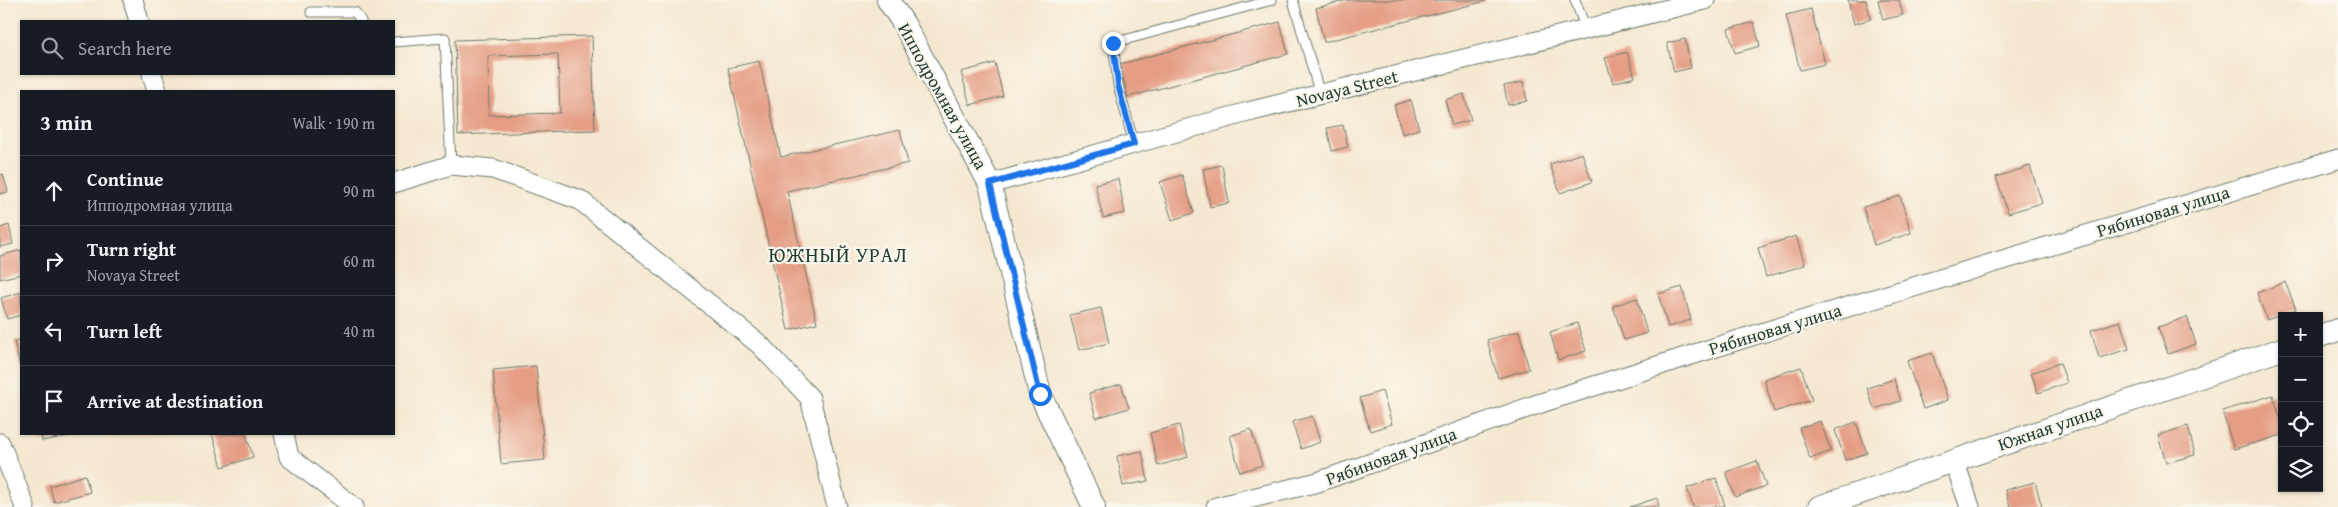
<!DOCTYPE html>
<html lang="en">
<head>
<meta charset="utf-8">
<style>
	body { margin:0; font-family:"Gentium Book Plus",serif; background:#20242c; color:#f1f3f6 }
	.controls { position:absolute; right:15px; bottom:15px; display:grid; overflow:hidden; border-radius:0px; box-shadow:0 1px 4px #0004 }
	.controls button { width:45px; height:45px; display:grid; place-items:center; padding:0; border:0; border-bottom:1px solid #363941; background:#171b24; color:#f1f3f6; font:25px sans-serif }
	.stop { position:absolute; width:15px; height:15px; margin:-11px; border:4px solid #1a73e8; border-radius:50%; background:#fff }
	.stop.end { background:#1a73e8; border-color:#fff; box-shadow:0 1px 5px #0008 }
	.list { margin:0; padding:0; list-style:none }
	h2 { display:flex; justify-content:space-between; align-items:center; height:65px; margin:0; padding:0 20px; font-size:21px }
	h2 small { font-size:16px; font-weight:400; color:#9ea1a6 }
	.list li { display:grid; grid-template-columns:32px 1fr auto; gap:15px; align-items:center; box-sizing:border-box; height:70px; padding:0 20px; border-top:1px solid #363941 }
	.list b { display:block; font-size:19px; white-space:nowrap }
	.list p { margin:0; font-size:16px; white-space:nowrap; color:#9ea1a6 }
	.list em { font-size:16px; font-style:normal; color:#9ea1a6 }
	.icon { flex:none; width:28px; height:28px; fill:none; stroke:currentColor; stroke-width:2; stroke-linecap:round; stroke-linejoin:round }
	.map { position:relative; flex:none; width:2338px; height:507px; overflow:hidden }
	.search { position:absolute; background:#171b24; box-shadow:0 1px 4px #0004; left:20px; top:20px; width:375px; height:55px; display:flex; align-items:center; gap:12px; box-sizing:border-box; padding:0 18px; border-radius:0px; color:#9ea1a6; font-size:19px }
	.panel { position:absolute; background:#171b24; box-shadow:0 1px 4px #0004; left:20px; top:90px; width:375px; height:345px; border-radius:0px }
	.map>svg:first-child { display:block }
	.building { fill:#e59e85; fill-rule:evenodd }
	.lines { fill:none; stroke-linecap:round; stroke-linejoin:round }
	.service-casing { stroke:#6a796b; stroke-width:11 }
	.minor-casing { stroke:#6a796b; stroke-width:21 }
	.tertiary-casing { stroke:#6a796b; stroke-width:24 }
	.service { stroke:#fff; stroke-width:9 }
	.minor { stroke:#fff; stroke-width:19 }
	.tertiary { stroke:#fff; stroke-width:22 }
	.route { stroke:#1a73e8; stroke-width:6 }
	.labels { text-anchor:middle; dominant-baseline:central; stroke-width:4.5; stroke-linejoin:round; paint-order:stroke }
	.street-label { font-size:18px; fill:#1f3d34; stroke:#fbf7ec }
	.quarter-label { font-size:20px; letter-spacing:1px; fill:#1f3d34; stroke:#fbf7ec }
</style>
</head>
<body>
<div class="map">
<svg width="2338" height="507" viewBox="0 0 2338 507">
	<rect width="100%" height="100%" fill="#fbf7ec"/>
	<filter id="ink" filterUnits="userSpaceOnUse"><feTurbulence type="fractalNoise" baseFrequency=".02" numOctaves="2"/><feDisplacementMap in="SourceGraphic" scale="10" xChannelSelector="R" yChannelSelector="G"/><feConvolveMatrix kernelMatrix="1 2 1 2 8 2 1 2 1" color-interpolation-filters="sRGB"/></filter>
	<filter id="wash" filterUnits="userSpaceOnUse"><feTurbulence type="fractalNoise" baseFrequency=".0096" numOctaves="4" result="noise"/><feDisplacementMap in="SourceGraphic" scale="20" xChannelSelector="R" yChannelSelector="G"/><feGaussianBlur stdDeviation="1.12" result="paint"/><feColorMatrix in="noise" values="0 0 0 0 0 0 0 0 0 0 0 0 0 0 0 0 0 1.4 0 .05"/><feComposite in="paint" operator="in"/></filter>
	<g filter="url(#wash)">
		<rect width="100%" height="100%" fill="#f5e8d1"/>
		<g id="blocks">
			<g class="building">
				<path d="M 1348,0 L 1486,0 L 1486,1 L 1324,42 L 1316,8 Z"/>
				<path d="M 1848,0 L 1866,0 L 1871,19 L 1854,24 Z"/>
				<path d="M 1878,0 L 1899,0 L 1903,15 L 1883,20 Z"/>
				<path d="M 1811,9 L 1825,64 L 1800,70 L 1786,15 Z"/>
				<path d="M 1280,22 L 1288,54 L 1128,97 L 1120,64 Z"/>
				<path d="M 1754,22 L 1760,46 L 1735,53 L 1728,29 Z"/>
				<path d="M 592,36 L 595,130 L 458,135 L 455,40 ZM 558,54 L 560,113 L 489,115 L 488,56 Z"/>
				<path d="M 1685,39 L 1691,68 L 1674,72 L 1667,43 Z"/>
				<path d="M 1627,52 L 1635,77 L 1613,83 L 1605,58 Z"/>
				<path d="M 759,61 L 781,157 L 900,130 L 908,163 L 787,191 L 817,323 L 788,330 L 728,68 Z"/>
				<path d="M 995,63 L 1003,96 L 970,105 L 961,72 Z"/>
				<path d="M 1523,82 L 1527,101 L 1508,105 L 1504,86 Z"/>
				<path d="M 1464,94 L 1471,120 L 1452,125 L 1445,100 Z"/>
				<path d="M 1411,100 L 1419,129 L 1402,134 L 1394,105 Z"/>
				<path d="M 1343,125 L 1348,147 L 1332,151 L 1327,128 Z"/>
				<path d="M 1582,153 L 1592,182 L 1560,193 L 1550,164 Z"/>
				<path d="M 1222,165 L 1229,203 L 1210,207 L 1203,169 Z"/>
				<path d="M 2030,166 L 2042,203 L 2008,213 L 1996,177 Z"/>
				<path d="M 3,174 L 8,192 L 0,194 L 0,175 Z"/>
				<path d="M 1182,175 L 1194,213 L 1172,220 L 1160,182 Z"/>
				<path d="M 1118,179 L 1125,213 L 1103,218 L 1095,184 Z"/>
				<path d="M 1900,196 L 1911,233 L 1874,245 L 1863,207 Z"/>
				<path d="M 9,225 L 13,244 L 0,247 L 0,228 Z"/>
				<path d="M 1796,236 L 1805,265 L 1766,277 L 1758,248 Z"/>
				<path d="M 21,250 L 21,274 L 0,279 L 0,256 Z"/>
				<path d="M 2285,282 L 2296,309 L 2267,320 L 2257,293 Z"/>
				<path d="M 1682,287 L 1691,320 L 1668,327 L 1658,294 Z"/>
				<path d="M 21,292 L 21,315 L 7,319 L 1,298 Z"/>
				<path d="M 1637,298 L 1647,333 L 1624,340 L 1613,306 Z"/>
				<path d="M 1101,308 L 1109,343 L 1079,350 L 1070,315 Z"/>
				<path d="M 2187,317 L 2196,344 L 2168,354 L 2158,327 Z"/>
				<path d="M 2120,321 L 2129,349 L 2099,358 L 2091,330 Z"/>
				<path d="M 1577,323 L 1586,351 L 1558,360 L 1550,332 Z"/>
				<path d="M 1519,331 L 1529,369 L 1498,378 L 1487,340 Z"/>
				<path d="M 21,340 L 21,366 L 20,366 L 14,341 Z"/>
				<path d="M 1932,353 L 1948,400 L 1923,409 L 1907,361 Z"/>
				<path d="M 2060,363 L 2067,383 L 2038,393 L 2031,373 Z"/>
				<path d="M 536,366 L 545,460 L 501,464 L 493,370 Z"/>
				<path d="M 1801,367 L 1812,400 L 1774,412 L 1764,379 Z"/>
				<path d="M 1894,379 L 1901,401 L 1874,409 L 1867,388 Z"/>
				<path d="M 1121,384 L 1129,408 L 1096,418 L 1089,393 Z"/>
				<path d="M 1382,391 L 1392,424 L 1370,431 L 1360,398 Z"/>
				<path d="M 2273,395 L 2282,423 L 2282,435 L 2234,449 L 2222,411 Z"/>
				<path d="M 1312,416 L 1320,442 L 1301,449 L 1292,422 Z"/>
				<path d="M 1820,421 L 1831,451 L 1810,459 L 1799,428 Z"/>
				<path d="M 1856,422 L 1867,453 L 1845,460 L 1835,430 Z"/>
				<path d="M 1179,425 L 1188,457 L 1158,466 L 1150,433 Z"/>
				<path d="M 2188,426 L 2195,455 L 2166,463 L 2158,435 Z"/>
				<path d="M 1251,429 L 1262,465 L 1240,472 L 1230,436 Z"/>
				<path d="M 41,434 L 74,434 L 74,435 L 42,441 Z"/>
				<path d="M 212,434 L 246,434 L 253,457 L 222,467 Z"/>
				<path d="M 1142,451 L 1148,481 L 1123,486 L 1117,456 Z"/>
				<path d="M 1757,461 L 1766,486 L 1735,497 L 1726,472 Z"/>
				<path d="M 85,475 L 90,492 L 54,502 L 50,486 Z"/>
				<path d="M 1716,478 L 1725,506 L 1693,507 L 1687,488 Z"/>
				<path d="M 2035,482 L 2042,507 L 2010,507 L 2005,490 Z"/>
				<path d="M 1657,498 L 1659,507 L 1630,507 Z"/>
			</g>
		</g>
	</g>
	<g filter="url(#ink)">
		<use href="#blocks" fill-opacity="0" stroke="#6a796b" stroke-width="1"/>
		<g class="lines">
			<defs>
				<g id="service">
					<path d="M 1293,0 L 1320,95"/>
					<path d="M 1575,0 L 1586,29"/>
					<path d="M 311,12 L 355,12 L 361,21"/>
					<path d="M 394,42 L 445,38 L 451,165"/>
					<path d="M 1134,144 L 1118,85 L 1113,43 L 1272,0"/>
				</g>
				<g id="minor">
					<path d="M 133,0 L 139,21"/>
					<path d="M 152,74 L 157,91"/>
					<path d="M 394,183 L 451,165 L 493,169 L 580,200 L 759,344 L 810,398 L 837,507"/>
					<path d="M 990,184 L 1248,112 L 1705,0"/>
					<path d="M 284,434 L 289,457 L 354,507"/>
					<path d="M 0,443 L 25,507"/>
					<path d="M 1954,460 L 1970,507"/>
					<path d="M 1216,507 L 1318,482 L 1541,403 L 1748,337 L 2338,159"/>
				</g>
				<g id="tertiary">
					<path d="M 888,0 L 904,24 L 990,184 L 1040,394 L 1094,507"/>
					<path d="M 2319,336 L 2338,330"/>
					<path d="M 1819,507 L 2282,349"/>
				</g>
			</defs>
			<use href="#service" class="service-casing"/>
			<use href="#minor" class="minor-casing"/>
			<use href="#tertiary" class="tertiary-casing"/>
			<use href="#service" class="service"/>
			<use href="#minor" class="minor"/>
			<use href="#tertiary" class="tertiary"/>
		</g>
	</g>
	<g class="lines" filter="url(#ink)">
		<path class="route" d="M 1040,394 L 990,184 L 1134,144 L 1118,85 L 1113,43"/>
	</g>
	<g class="labels">
		<g class="street-label">
			<text transform="translate(1347 88) rotate(-14)">Novaya Street</text>
			<text transform="translate(943 96) rotate(61)">Ипподромная улица</text>
			<text transform="translate(2163 211) rotate(-17)">Рябиновая улица</text>
			<text transform="translate(1775 329) rotate(-17)">Рябиновая улица</text>
			<text transform="translate(2050 427) rotate(-19)">Южная улица</text>
			<text transform="translate(1391 456) rotate(-20)">Рябиновая улица</text>
		</g>
		<g class="quarter-label">
			<text x="838" y="254">ЮЖНЫЙ УРАЛ</text>
		</g>
	</g>
</svg>
<div class="controls">
<button>+</button>
<button>−</button>
<button><svg class="icon" aria-label="locate" viewBox="0 0 24 24"><circle cx="12" cy="12" r="6"/><path d="M12 2v4M12 18v4M2 12h4M18 12h4"/></svg></button>
<button><svg class="icon" aria-label="layers" viewBox="0 0 24 24"><path d="M12 4l9 5-9 5-9-5zM3 14l9 5 9-5"/></svg></button>
</div>
<div class="stop" style="left:1040px;top:394px"></div>
<div class="stop end" style="left:1113px;top:43px"></div>
<div class="search"><svg class="icon" aria-label="search" viewBox="0 0 24 24"><circle cx="10" cy="10" r="6"/><path d="M15 15l6 6"/></svg>Search here</div>
<section class="panel">
<h2>3 min<small>Walk · 190 m</small></h2>
<ul class="list">
<li><svg class="icon" aria-label="ahead" viewBox="0 0 24 24"><path d="M12 20V5M6 11l6-6 6 6"/></svg><div><b>Continue</b><p>Ипподромная улица</p></div><em>90 m</em></li>
<li><svg class="icon" aria-label="right" viewBox="0 0 24 24"><path d="M7 20v-9h11M14 6l5 5-5 5"/></svg><div><b>Turn right</b><p>Novaya Street</p></div><em>60 m</em></li>
<li><svg class="icon" aria-label="left" viewBox="0 0 24 24"><path d="M17 20v-9H6M10 6l-5 5 5 5"/></svg><div><b>Turn left</b></div><em>40 m</em></li>
<li><svg class="icon" aria-label="arrive" viewBox="0 0 24 24"><path d="M6 21V4h12l-3 4 3 4H6"/></svg><div><b>Arrive at destination</b></div></li>
</ul>
</section>
</div>
</body>
</html>
